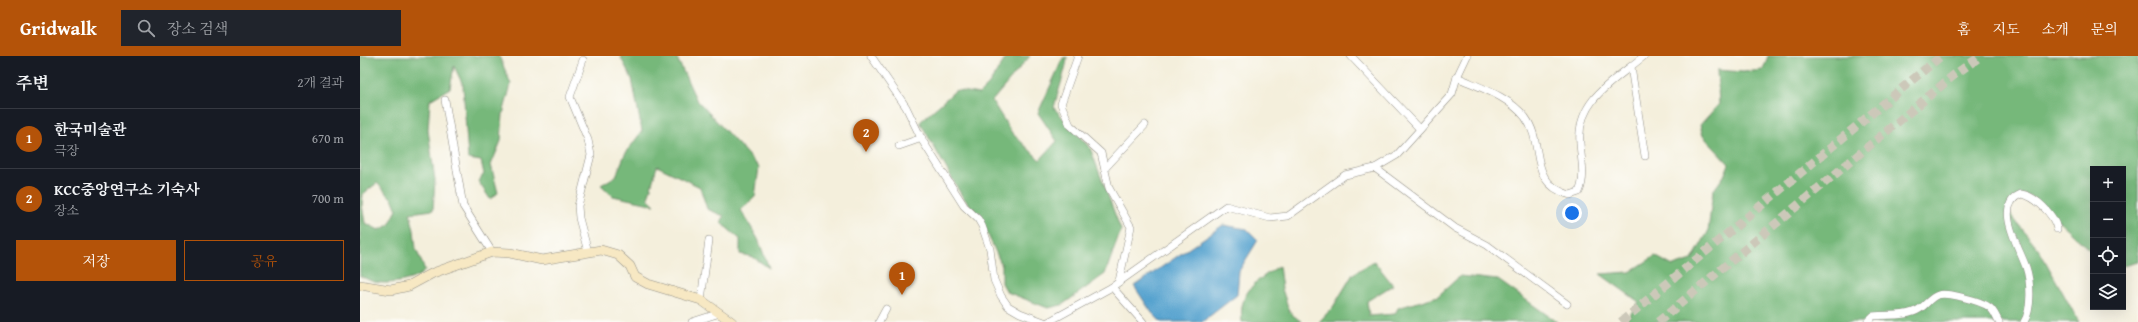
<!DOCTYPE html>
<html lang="ko">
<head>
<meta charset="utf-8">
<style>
	body { margin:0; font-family:"Gentium Book Plus","Noto Serif KR",serif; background:#20242c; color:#f1f3f6 }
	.controls { position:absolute; right:12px; bottom:12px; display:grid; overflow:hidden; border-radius:0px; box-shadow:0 4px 16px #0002 }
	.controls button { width:36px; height:36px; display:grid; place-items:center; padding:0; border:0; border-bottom:1px solid #363941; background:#171b24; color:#f1f3f6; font:20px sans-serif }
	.you { position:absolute; left:1212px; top:157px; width:14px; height:14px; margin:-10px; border:3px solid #fff; border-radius:50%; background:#1a73e8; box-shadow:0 0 0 6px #1a73e833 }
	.badge { display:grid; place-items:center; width:26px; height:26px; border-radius:50%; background:#b45309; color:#fff; font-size:13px; font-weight:700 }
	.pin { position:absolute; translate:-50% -33px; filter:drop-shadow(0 1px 2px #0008) }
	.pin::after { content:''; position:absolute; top:21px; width:14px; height:12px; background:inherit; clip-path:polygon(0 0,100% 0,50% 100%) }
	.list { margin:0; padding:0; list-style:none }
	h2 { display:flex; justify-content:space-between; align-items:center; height:52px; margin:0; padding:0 16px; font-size:17px }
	h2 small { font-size:13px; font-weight:400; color:#9ea1a6 }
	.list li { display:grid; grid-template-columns:26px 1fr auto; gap:12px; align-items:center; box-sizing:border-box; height:60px; padding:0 16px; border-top:1px solid #363941 }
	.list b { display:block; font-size:15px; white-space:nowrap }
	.list p { margin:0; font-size:13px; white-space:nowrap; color:#9ea1a6 }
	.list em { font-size:13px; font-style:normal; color:#9ea1a6 }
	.actions { display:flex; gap:8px; padding:12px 16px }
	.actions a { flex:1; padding:9px 0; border:1px solid #b45309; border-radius:0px; text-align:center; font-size:14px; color:#b45309 }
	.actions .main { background:#b45309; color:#fff }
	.icon { flex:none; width:22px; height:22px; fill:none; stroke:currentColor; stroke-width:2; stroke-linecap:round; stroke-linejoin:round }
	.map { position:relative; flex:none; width:1778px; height:266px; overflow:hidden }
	header { display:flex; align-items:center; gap:24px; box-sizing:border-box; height:56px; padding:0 20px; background:#b45309; color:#fff }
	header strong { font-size:19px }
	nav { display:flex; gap:22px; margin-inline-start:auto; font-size:14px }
	.search { width:280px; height:36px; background:#20242c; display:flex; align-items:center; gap:10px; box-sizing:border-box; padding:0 14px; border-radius:0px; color:#9ea1a6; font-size:15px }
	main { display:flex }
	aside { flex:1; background:#171b24 }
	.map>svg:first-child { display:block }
	.forest { fill:#76b87a; stroke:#507252; fill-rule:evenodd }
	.water { fill:#57a3cf; stroke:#41677d }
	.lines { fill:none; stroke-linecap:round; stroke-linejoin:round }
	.secondary-tunnel { stroke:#ccc8b9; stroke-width:9; stroke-dasharray:9 4.5; stroke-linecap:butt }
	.street-casing { stroke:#908d84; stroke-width:8 }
	.secondary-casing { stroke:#908d84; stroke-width:10 }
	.street { stroke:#fff; stroke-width:7 }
	.secondary { stroke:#f7e8c3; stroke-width:9 }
</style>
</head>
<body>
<header>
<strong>Gridwalk</strong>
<div class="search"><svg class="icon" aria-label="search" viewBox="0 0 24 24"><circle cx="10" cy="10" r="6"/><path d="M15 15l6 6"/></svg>장소 검색</div>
<nav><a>홈</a><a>지도</a><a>소개</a><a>문의</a></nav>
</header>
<main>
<aside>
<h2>주변<small>2개 결과</small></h2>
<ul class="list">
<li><span class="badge">1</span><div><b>한국미술관</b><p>극장</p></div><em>670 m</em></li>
<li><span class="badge">2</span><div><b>KCC중앙연구소 기숙사</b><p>장소</p></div><em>700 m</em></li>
</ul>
<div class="actions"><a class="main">저장</a><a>공유</a></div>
</aside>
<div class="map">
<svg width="1778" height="266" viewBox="0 0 1778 266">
	<rect width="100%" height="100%" fill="#fdfcf7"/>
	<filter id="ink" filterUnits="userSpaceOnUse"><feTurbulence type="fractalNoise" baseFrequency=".025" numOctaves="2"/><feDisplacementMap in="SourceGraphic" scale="8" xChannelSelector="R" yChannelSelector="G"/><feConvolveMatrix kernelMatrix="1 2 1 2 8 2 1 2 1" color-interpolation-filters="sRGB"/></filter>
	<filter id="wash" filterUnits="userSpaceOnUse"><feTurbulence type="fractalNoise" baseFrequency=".012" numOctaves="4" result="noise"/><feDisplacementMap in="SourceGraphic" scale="16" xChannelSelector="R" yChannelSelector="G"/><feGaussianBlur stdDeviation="0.9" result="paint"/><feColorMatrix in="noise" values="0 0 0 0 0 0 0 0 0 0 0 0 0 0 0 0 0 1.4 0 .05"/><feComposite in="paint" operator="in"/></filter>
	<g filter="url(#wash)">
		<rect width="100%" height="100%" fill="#f4efdc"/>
		<g class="forest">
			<path d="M 0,0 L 139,0 L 151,28 L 143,58 L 141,85 L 131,109 L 138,137 L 130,143 L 118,125 L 124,118 L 121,105 L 108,103 L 103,29 L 94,10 L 90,32 L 70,44 L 68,74 L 75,124 L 73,154 L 50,157 L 54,174 L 56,193 L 65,214 C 58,225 27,229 15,226 C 10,225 5,222 0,220 ZM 17,127 L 33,144 L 37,154 L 29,169 L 19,174 L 5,167 L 2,149 L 3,138 Z"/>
			<path d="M 260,0 L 316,0 L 336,43 L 399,111 L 395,141 L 381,154 L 398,183 L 409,212 L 393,201 L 380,198 L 380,183 L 361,167 L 364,160 L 347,153 L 340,131 L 297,110 L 288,142 L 295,149 L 253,140 L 241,129 L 256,120 L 265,98 L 282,75 L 272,23 Z"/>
			<path d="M 647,0 L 670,0 L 632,45 L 652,77 L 680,104 L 697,85 L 678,57 L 703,2 L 707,1 C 708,8 696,41 694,52 L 730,92 L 761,174 L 745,218 L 702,249 L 688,252 L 647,236 L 642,227 L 642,210 L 620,161 L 602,140 L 560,66 L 596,34 L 619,38 L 629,28 Z"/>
			<path d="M 1408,0 L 1778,0 L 1778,206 L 1763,210 L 1763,113 L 1733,113 L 1733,197 L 1672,141 L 1661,138 L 1648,156 L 1678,192 L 1719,266 L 1265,266 L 1279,246 L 1240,218 L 1270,216 L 1295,200 L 1313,210 L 1332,204 L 1348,176 L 1353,135 L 1364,120 L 1369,108 L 1343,80 L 1340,69 L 1359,48 L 1357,14 L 1383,16 L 1403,14 Z"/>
			<path d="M 1014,205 L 1033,229 L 1007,245 L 1009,260 L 1035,258 L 1038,252 L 1078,240 L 1100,220 L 1138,224 L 1197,266 L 959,266 L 973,251 L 993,218 Z"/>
			<path d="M 919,210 L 922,233 L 930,257 L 942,266 L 882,266 C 878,236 896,225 919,210 Z"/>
		</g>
		<path class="water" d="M 863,169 L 887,173 L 898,184 L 879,215 L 877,239 L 842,266 L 801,266 L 792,257 L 774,230 Z"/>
	</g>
	<g filter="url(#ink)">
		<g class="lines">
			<g class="secondary-tunnel">
				<path d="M 1261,266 L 1581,0"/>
				<path d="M 1298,266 L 1594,19 L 1621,0"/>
			</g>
			<defs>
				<g id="street">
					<path d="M 511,0 L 546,51 L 562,84 L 604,150 L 618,163 L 622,170 L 630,193 L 634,224 L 641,240 L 648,250 L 660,257 L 684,266"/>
					<path d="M 718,0 L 701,48 L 710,69 L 741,97 L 749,132 L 771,171 L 759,225"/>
					<path d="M 991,0 L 1060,73"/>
					<path d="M 223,4 L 210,41 L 228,84 L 231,99 L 218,150 L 219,162 L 228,196"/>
					<path d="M 1271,11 L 1285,100"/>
					<path d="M 1097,21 C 1121,32 1148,40 1165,61 C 1186,89 1166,126 1210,139 L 1219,136 C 1226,120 1221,104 1220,87 C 1216,44 1255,24 1284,0"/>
					<path d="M 85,44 L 103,150 L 132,196"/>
					<path d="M 539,90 L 562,82"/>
					<path d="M 745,112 L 785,69"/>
					<path d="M 1015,112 L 1095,172 L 1127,189 L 1207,248"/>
					<path d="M 752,231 L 783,266"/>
					<path d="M 341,244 L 349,184"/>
					<path d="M 332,266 L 360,257"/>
					<path d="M 519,266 L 526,253"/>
					<path d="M 688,266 L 752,231 L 866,150 L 910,162 L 928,160 L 985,119 L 1015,112 L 1037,99 L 1092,38 L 1097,21 L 1107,0"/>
					<path d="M 1507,266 L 1513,260 C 1527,258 1540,261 1553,256 C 1565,253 1568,242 1578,239 C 1587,236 1621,245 1629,251 C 1634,254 1636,261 1639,266"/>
					<path d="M 1664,266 C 1672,253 1671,226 1666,211 C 1659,191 1633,149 1661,138 C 1675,140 1694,158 1697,173"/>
				</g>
				<path id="secondary" d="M 0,229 L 31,234 L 49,230 L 73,217 L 132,196 L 150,197 L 182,204 L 241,194 L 258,199 L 270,210 L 275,221 L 288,228 L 341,244 L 372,266"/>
			</defs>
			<use href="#street" class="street-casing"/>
			<use href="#secondary" class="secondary-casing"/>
			<use href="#street" class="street"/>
			<use href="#secondary" class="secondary"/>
		</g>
	</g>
</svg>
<div class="controls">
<button>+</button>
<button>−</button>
<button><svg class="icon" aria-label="locate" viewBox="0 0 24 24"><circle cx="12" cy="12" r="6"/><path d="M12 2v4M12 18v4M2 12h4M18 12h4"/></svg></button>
<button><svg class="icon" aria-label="layers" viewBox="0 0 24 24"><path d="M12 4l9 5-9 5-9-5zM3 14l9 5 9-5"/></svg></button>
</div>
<div class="you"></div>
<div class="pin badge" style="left:542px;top:239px">1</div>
<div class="pin badge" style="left:506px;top:96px">2</div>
</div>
</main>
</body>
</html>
